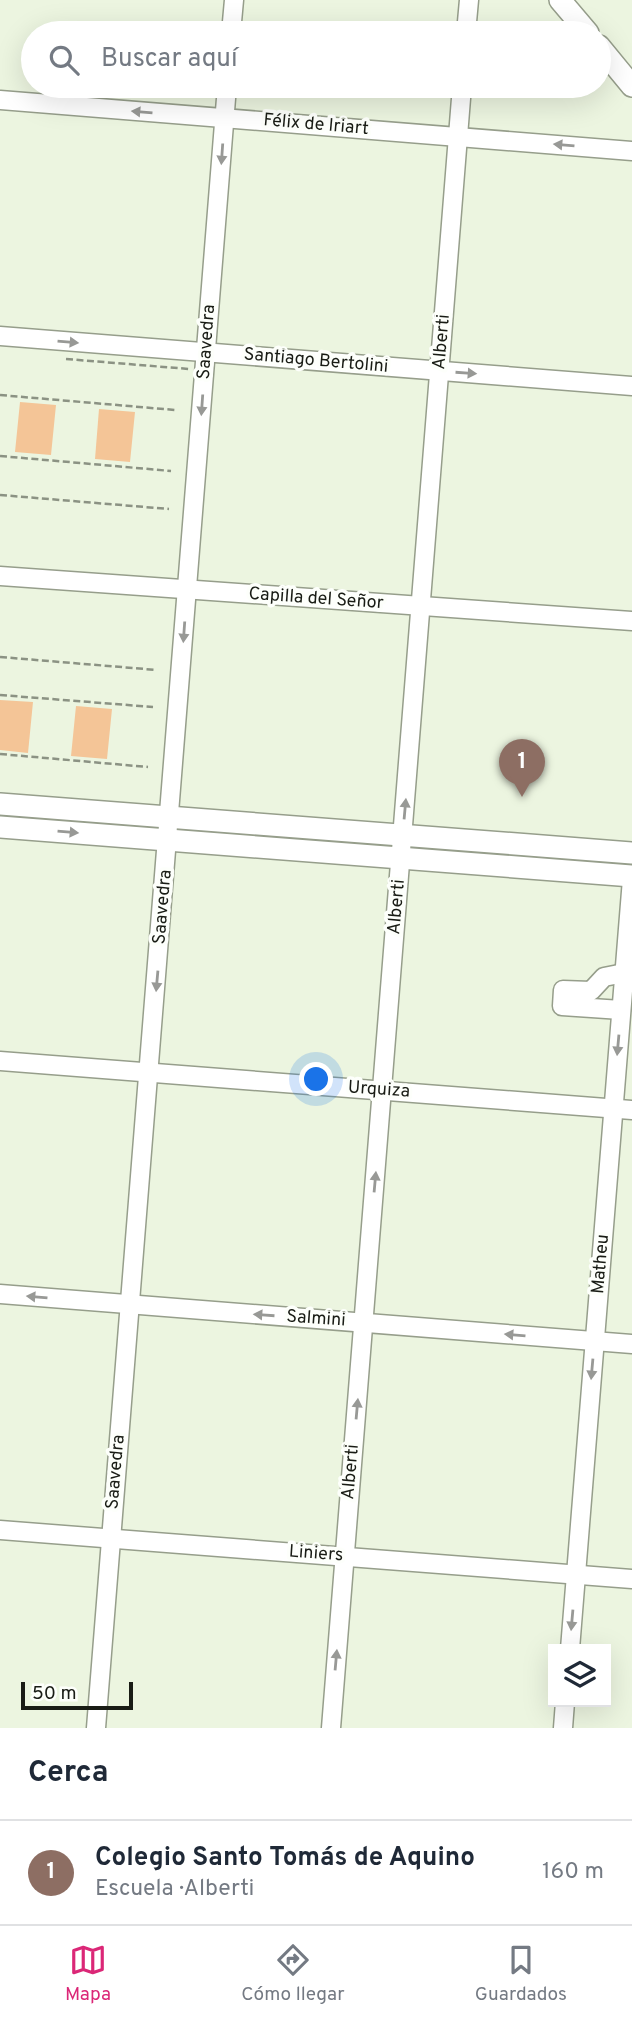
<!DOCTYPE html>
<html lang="es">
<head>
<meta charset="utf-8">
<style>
	body { margin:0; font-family:Overpass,sans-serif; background:#f2f2f3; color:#1f2937 }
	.controls { position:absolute; right:21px; bottom:21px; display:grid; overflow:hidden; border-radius:0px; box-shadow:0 7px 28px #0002 }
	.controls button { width:63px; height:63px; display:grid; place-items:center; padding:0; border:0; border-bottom:2px solid #e0e1e3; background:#fff; color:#1f2937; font:35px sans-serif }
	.scale { position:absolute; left:21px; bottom:18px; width:112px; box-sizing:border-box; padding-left:7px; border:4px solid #191c15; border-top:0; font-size:19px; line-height:24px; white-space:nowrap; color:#191c15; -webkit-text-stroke:5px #fdfffb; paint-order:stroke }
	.you { position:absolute; left:317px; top:1080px; width:24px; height:24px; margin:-18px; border:5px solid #fff; border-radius:50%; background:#1a73e8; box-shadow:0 0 0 10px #1a73e833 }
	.badge { display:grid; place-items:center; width:46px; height:46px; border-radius:50%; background:#db2777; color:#fff; font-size:23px; font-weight:700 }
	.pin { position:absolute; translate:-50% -58px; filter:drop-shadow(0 2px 4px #0008) }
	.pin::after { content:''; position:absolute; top:37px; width:24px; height:21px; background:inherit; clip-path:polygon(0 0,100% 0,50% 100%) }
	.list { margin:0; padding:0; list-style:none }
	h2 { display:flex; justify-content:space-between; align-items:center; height:91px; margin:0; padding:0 28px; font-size:30px }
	h2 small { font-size:23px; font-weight:400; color:#747a83 }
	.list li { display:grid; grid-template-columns:46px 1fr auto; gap:21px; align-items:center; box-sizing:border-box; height:105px; padding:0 28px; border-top:2px solid #e0e1e3 }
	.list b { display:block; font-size:26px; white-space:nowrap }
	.list p { margin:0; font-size:23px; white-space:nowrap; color:#747a83 }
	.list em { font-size:23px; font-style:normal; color:#747a83 }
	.icon { flex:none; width:38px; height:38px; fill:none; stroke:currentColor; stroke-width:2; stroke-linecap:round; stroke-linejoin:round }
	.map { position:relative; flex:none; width:632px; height:1728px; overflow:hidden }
	.search { position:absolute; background:#fff; box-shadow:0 7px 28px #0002; left:21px; right:21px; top:21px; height:77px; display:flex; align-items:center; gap:18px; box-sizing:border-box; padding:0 24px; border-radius:38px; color:#747a83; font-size:26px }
	.sheet { height:196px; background:#fff }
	nav { display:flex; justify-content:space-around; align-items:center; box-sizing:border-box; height:98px; border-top:2px solid #e0e1e3; background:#fff; font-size:19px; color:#747a83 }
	nav a { display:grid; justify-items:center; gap:4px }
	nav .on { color:#db2777 }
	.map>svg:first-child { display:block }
	.green { fill:#f4c597 }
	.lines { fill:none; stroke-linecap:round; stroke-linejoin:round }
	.minor-casing { stroke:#969e8b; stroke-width:21 }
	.major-casing { stroke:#969e8b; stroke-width:24 }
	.path { stroke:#8b9283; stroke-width:2.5; stroke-dasharray:7 3.5; stroke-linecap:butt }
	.minor { stroke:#fff; stroke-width:18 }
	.major { stroke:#fff; stroke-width:21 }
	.oneway { fill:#989996 }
	.labels { text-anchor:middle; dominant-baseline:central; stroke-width:7; stroke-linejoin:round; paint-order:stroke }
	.street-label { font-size:18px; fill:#191c15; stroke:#fdfffb }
</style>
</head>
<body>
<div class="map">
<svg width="632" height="1728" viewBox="0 0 632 1728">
	<rect width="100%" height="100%" fill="#ecf5e0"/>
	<g class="green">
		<path d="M 20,402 L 56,405 L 51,455 L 15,452 Z"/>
		<path d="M 99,409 L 135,412 L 130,462 L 95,459 Z"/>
		<path d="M 0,700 L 33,702 L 28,753 L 0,750 Z"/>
		<path d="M 76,706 L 112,709 L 107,759 L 71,756 Z"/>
	</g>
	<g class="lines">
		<defs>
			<g id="minor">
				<path d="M 231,33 L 234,0"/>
				<path d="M 466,33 L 469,0"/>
				<path d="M 0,100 L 632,151"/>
				<path d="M 0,336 L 632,386"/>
				<path d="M 0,576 L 632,621"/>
				<path d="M 621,1010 L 562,1006 L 563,990 L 591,991 L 604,977 L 624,973"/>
				<path d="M 0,1061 L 632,1110"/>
				<path d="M 0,1294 L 632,1344"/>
				<path d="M 0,1530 L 632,1579"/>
				<path d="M 570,1649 L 632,879"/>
				<path d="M 96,1728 L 227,86"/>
				<path d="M 331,1728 L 462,86"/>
				<path d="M 563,1728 L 565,1702"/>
			</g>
			<g id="major">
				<path d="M 560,0 L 588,33"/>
				<path d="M 599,46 L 632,86"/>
				<path d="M 0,804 L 632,853"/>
				<path d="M 0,827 L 632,876"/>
			</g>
		</defs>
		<use href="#minor" class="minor-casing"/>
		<use href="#major" class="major-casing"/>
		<g class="path">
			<path d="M 66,359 L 189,369"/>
			<path d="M 0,395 L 175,410"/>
			<path d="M 0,456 L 171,471"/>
			<path d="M 0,495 L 169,509"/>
			<path d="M 0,657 L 157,670"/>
			<path d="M 0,695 L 153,707"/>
			<path d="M 0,754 L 148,767"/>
		</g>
		<use href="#minor" class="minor"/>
		<use href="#major" class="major"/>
	</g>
	<defs><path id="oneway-solid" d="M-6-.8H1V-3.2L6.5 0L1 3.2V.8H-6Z" transform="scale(1.75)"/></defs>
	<g class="oneway">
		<use href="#oneway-solid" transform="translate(142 112) rotate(-175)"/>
		<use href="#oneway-solid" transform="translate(564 145) rotate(-175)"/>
		<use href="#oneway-solid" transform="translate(222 154) rotate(94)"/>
		<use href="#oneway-solid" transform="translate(68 342) rotate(5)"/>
		<use href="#oneway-solid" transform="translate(466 373) rotate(4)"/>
		<use href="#oneway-solid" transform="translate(202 405) rotate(94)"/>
		<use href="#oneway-solid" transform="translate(184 632) rotate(94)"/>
		<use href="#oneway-solid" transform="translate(405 809) rotate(-85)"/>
		<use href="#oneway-solid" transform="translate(68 832) rotate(5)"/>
		<use href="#oneway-solid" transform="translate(157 981) rotate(95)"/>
		<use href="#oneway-solid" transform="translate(618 1045) rotate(95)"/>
		<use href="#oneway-solid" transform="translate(375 1182) rotate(-85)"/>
		<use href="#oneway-solid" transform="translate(37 1297) rotate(-175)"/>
		<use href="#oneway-solid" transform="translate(264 1315) rotate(-176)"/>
		<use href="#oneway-solid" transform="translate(515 1335) rotate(-175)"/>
		<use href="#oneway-solid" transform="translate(592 1369) rotate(95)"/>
		<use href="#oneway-solid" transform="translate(357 1409) rotate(-85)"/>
		<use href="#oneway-solid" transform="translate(572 1620) rotate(95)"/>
		<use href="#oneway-solid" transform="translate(336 1660) rotate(-85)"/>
	</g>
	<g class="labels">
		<g class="street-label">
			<text transform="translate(316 125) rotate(5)">Félix de Iriart</text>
			<text transform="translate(207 342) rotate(-86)">Saavedra</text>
			<text transform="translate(442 342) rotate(-85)">Alberti</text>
			<text transform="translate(316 361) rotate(5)">Santiago Bertolini</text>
			<text transform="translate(316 599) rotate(4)">Capilla del Señor</text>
			<text transform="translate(163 907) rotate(-85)">Saavedra</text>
			<text transform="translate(397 907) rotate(-85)">Alberti</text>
			<text transform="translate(379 1090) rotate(4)">Urquiza</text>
			<text transform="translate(601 1264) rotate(-85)">Matheu</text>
			<text transform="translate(316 1319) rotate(4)">Salmini</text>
			<text transform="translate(116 1472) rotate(-85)">Saavedra</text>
			<text transform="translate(351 1472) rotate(-85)">Alberti</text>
			<text transform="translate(316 1554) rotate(4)">Liniers</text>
		</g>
	</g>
</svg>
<div class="controls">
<button><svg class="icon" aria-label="layers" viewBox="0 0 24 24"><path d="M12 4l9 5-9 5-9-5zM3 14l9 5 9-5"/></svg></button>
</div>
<div class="scale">50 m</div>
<div class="you"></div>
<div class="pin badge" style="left:522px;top:797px;background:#8d6e63">1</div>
<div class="search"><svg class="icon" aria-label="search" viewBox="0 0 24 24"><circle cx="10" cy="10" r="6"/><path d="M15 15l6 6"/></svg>Buscar aquí</div>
</div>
<section class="sheet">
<h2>Cerca<small></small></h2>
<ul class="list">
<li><span class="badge" style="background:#8d6e63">1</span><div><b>Colegio Santo Tomás de Aquino</b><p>Escuela · Alberti</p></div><em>160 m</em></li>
</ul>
</section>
<nav>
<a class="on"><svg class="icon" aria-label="map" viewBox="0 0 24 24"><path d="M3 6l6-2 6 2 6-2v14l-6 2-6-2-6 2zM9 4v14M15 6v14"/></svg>Mapa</a>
<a><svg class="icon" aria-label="directions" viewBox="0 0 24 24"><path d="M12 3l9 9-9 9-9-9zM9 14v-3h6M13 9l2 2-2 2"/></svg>Cómo llegar</a>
<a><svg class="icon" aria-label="saved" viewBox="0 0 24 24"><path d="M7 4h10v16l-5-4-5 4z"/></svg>Guardados</a>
</nav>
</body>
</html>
